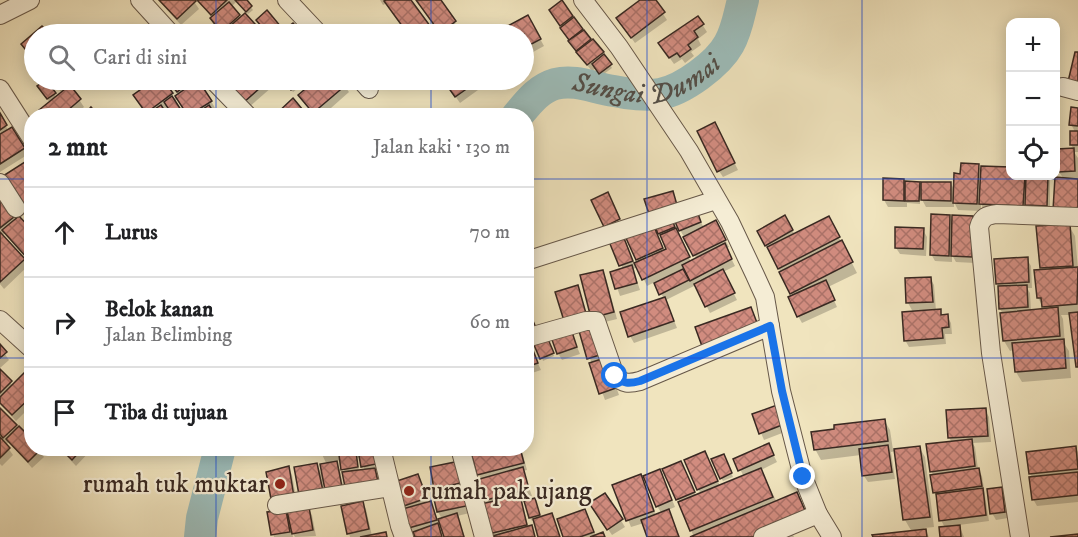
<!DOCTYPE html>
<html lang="id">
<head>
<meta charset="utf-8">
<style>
	body { margin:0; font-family:"IM FELL DW Pica",serif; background:#f2f2f2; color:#202124 }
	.controls { position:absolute; right:18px; top:18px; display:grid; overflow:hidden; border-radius:12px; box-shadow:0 3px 15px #0003 }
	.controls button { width:54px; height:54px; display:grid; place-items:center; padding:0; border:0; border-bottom:2px solid #e0e0e0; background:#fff; color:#202124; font:30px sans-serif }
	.stop { position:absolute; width:18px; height:18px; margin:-14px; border:4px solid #1a73e8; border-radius:50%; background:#fff }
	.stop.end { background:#1a73e8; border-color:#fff; box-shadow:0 2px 6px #0008 }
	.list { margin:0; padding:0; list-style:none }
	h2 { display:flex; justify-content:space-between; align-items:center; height:78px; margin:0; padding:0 24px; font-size:26px }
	h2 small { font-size:20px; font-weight:400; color:#757577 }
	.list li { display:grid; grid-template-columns:39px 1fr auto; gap:18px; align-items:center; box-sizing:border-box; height:90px; padding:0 24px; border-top:2px solid #e0e0e0 }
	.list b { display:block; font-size:22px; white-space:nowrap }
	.list p { margin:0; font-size:20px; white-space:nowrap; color:#757577 }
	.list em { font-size:20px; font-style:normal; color:#757577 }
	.icon { flex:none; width:33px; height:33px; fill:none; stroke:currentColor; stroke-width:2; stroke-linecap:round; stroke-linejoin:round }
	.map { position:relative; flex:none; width:1078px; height:537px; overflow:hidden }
	.search { position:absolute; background:#fff; box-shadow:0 3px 15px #0003; left:24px; top:24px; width:510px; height:66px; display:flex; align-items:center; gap:15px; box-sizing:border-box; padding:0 21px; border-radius:33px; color:#757577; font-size:22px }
	.panel { position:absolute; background:#fff; box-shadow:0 3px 15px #0003; left:24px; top:108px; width:510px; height:348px; border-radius:24px }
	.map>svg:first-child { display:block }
	.shadow { fill:#0003; fill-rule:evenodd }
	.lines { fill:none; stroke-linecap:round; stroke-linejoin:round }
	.river { stroke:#9dbdba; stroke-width:32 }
	.building { fill:url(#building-cross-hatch); stroke:#392922; stroke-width:1.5 }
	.minor-casing { stroke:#675849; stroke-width:20 }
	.minor { stroke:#f5edd5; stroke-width:18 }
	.route { stroke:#1a73e8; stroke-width:8 }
	.grid { fill:none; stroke:#1d4ed8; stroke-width:1.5; stroke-opacity:0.55 }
	.poi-dot { fill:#8f2418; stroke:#f5edd5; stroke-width:2 }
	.labels { text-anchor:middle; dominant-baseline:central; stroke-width:4.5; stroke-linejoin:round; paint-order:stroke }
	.poi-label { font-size:26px; fill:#392922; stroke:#f5edd5; text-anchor:end }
	.water-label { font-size:27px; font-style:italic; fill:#524e48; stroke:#f5edd5 }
</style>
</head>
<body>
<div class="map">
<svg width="1078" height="537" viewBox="0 0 1078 537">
	<defs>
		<pattern id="building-cross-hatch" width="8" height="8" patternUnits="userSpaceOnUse" patternTransform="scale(1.5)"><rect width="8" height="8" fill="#d18c7f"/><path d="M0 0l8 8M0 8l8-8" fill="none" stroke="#ab7268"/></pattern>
	</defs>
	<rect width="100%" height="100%" fill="#f0e4be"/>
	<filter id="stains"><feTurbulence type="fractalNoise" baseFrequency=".00333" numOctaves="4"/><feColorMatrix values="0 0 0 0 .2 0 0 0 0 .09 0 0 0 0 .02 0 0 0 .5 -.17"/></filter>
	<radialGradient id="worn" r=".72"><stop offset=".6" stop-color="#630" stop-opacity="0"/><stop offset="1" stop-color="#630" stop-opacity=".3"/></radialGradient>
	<g class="shadow">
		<path d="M 158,0 L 193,0 L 199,9 L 181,25 Z"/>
		<path d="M 199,0 L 245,0 L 253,10 L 248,14 L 237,1 L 231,7 L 241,19 L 245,16 L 262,34 L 223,34 Z"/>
		<path d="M 380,0 L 409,0 L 434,34 L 408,34 L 387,3 L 383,5 Z"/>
		<path d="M 417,0 L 439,0 L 459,29 L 451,34 L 441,34 Z"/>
		<path d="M 643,0 L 654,0 L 667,20 L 635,43 L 622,25 Z"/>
		<path d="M 561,2 L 591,42 L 603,53 L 612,68 L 601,76 L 596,68 L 592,71 L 582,59 L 552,13 Z"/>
		<path d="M 528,17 L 544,46 L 524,57 L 524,34 L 496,34 Z"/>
		<path d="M 698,18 L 707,32 L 698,39 L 701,45 L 691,52 L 694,56 L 685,63 L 682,59 L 674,64 L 664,50 Z"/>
		<path d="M 258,21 L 281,29 L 283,33 L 293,25 L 301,34 L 268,34 Z"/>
		<path d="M 42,28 L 48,34 L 34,34 L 34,62 L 23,45 Z"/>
		<path d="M 50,80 L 83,80 L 72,89 L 84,107 L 73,116 L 44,116 L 50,103 L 39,87 L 54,94 L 57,98 L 62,93 Z"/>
		<path d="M 157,80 L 161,80 L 174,98 L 179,95 L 168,80 L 185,80 L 190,88 L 211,101 L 215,108 L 211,111 L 215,116 L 189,116 L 178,99 L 155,116 L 149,116 L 135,96 Z"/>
		<path d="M 224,80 L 267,80 L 272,87 L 248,108 Z"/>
		<path d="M 278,80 L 302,80 L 305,83 L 293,92 L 287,83 L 282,87 Z"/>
		<path d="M 308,80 L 340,80 L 349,92 L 322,116 L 315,116 L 300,95 L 312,85 Z"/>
		<path d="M 444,80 L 471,80 L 478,90 L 460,103 Z"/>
		<path d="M 1078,109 L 1078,152 L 1074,152 L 1078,158 L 1078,180 L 1064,179 L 1059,172 L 1074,149 L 1071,145 L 1075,132 L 1071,124 Z"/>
		<path d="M 0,116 L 8,130 L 11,129 L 27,155 L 0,172 Z"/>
		<path d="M 718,130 L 738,170 L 723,177 L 719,171 Z"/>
		<path d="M 31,160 L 32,208 L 27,211 L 5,176 Z"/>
		<path d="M 978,165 L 982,172 L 982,167 L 1010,168 L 1010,176 L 1050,176 L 1050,212 L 986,214 L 981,204 L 981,211 L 958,210 L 954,202 L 954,207 L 926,207 L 920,196 L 920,204 L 907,203 L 907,207 L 888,207 L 884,200 L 903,180 L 906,187 L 919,183 L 922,190 L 951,184 L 955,191 L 962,175 Z"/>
		<path d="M 0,191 L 32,232 L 32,264 L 6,233 L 1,236 L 28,266 L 4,289 L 0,284 Z"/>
		<path d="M 695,210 L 704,228 L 716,222 L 729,247 L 726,248 L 735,266 L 723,272 L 737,300 L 710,313 L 696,285 L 666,300 L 677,328 L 634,343 L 630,336 L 664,299 L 655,282 L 647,286 L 638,267 L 633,269 L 640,290 L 620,296 L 612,273 L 623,269 L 610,239 L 625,241 L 635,265 L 639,263 L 627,237 L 656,233 L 664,251 L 668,250 L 660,233 L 672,222 L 691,262 L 697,259 L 680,230 Z"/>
		<path d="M 949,216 L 953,223 L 973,218 L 977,224 L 975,263 L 956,262 L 952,255 L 952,262 L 935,261 L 931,254 Z"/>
		<path d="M 785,217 L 795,235 L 833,226 L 857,273 L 828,287 L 837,307 L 802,323 L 798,316 L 793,296 L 759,231 Z"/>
		<path d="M 1069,226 L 1075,236 L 1078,268 L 1078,368 L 1070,315 L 1061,315 L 1063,319 L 1065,345 L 1069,351 L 1071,378 L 1022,382 L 1016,372 L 1014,350 L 1010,351 L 1004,341 L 1003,314 L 1000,309 L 999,287 L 997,283 L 1027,259 L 1031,266 L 1032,288 L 1027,288 L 1030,293 L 1031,311 L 1045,310 L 1038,298 L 1043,271 L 1041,267 Z"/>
		<path d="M 923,230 L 927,237 L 926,256 L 900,254 L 896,248 Z"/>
		<path d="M 602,271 L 606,278 L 617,319 L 597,324 Z"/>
		<path d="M 930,278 L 934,285 L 936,311 L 940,310 L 943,316 L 947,316 L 951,323 L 952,334 L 945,334 L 946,344 L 909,347 L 905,340 L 913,312 L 908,303 Z"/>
		<path d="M 577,287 L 590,324 L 570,330 L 580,354 L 562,360 L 558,353 L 569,328 Z"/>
		<path d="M 526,317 L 528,342 L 541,370 L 526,375 Z"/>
		<path d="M 580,331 L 609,366 L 619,395 L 605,400 Z"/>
		<path d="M 549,344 L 554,356 L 543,361 L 542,358 Z"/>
		<path d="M 0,347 L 9,360 L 0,368 Z"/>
		<path d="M 30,369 L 32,416 L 27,410 L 16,421 L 0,404 L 0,371 L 13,386 Z"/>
		<path d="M 779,406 L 790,430 L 764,440 L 761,433 Z"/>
		<path d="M 0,410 L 16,426 L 32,448 L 38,448 L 44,457 L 32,468 L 9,442 L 6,445 L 13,455 L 2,466 L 0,464 Z"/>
		<path d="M 985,410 L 989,417 L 991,442 L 972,443 L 975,447 L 978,469 L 982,476 L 989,521 L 959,525 L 964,537 L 942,537 L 945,528 L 941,520 L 938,499 L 934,492 L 934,476 L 931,471 L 952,443 L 949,437 Z"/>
		<path d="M 884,420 L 890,430 L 893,450 L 919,447 L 925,457 L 934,527 L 924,528 L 929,537 L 874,537 L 912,532 L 905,520 L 896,451 L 891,452 L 895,479 L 868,482 L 864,476 L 861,455 L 821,460 L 815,449 Z"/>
		<path d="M 1075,447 L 1078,452 L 1078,502 L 1037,506 L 1033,499 L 1033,478 L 1030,474 L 1028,453 Z"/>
		<path d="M 59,448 L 93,448 L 76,466 Z"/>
		<path d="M 270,448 L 291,448 L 292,453 L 273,455 Z"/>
		<path d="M 319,448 L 374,448 L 376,467 L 374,467 L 379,476 L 381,489 L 350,493 L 344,483 L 345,473 L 341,460 L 335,461 L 340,470 L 345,494 L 331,497 L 323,484 L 325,498 L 304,501 L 316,465 L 324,477 L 327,465 ZM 361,457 L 365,471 L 359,471 L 357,458 Z"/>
		<path d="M 471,448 L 521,448 L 527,470 L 523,471 L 532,496 L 524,498 L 524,495 L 521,496 L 520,499 L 529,528 L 531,527 L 536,537 L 491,537 L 483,501 L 481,480 Z"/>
		<path d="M 772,452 L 777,462 L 761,470 L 794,537 L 694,537 L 678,499 L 684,469 L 696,496 L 701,494 L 698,489 L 708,459 L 720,486 L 744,477 L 735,459 Z"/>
		<path d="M 725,458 L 733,477 L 723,481 L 721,478 Z"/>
		<path d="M 459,462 L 474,512 L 457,516 L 465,537 L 446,537 L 442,519 L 438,512 L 435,496 L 440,495 L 436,488 Z"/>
		<path d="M 289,468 L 292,475 L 297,503 L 276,506 Z"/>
		<path d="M 418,476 L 429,503 L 434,509 L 443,537 L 417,537 L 416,534 L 411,535 L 399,508 Z"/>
		<path d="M 663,477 L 675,507 L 668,510 L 680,537 L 649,537 L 644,523 L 631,527 L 614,486 L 644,483 L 656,516 L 662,514 L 657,506 Z"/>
		<path d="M 1001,488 L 1005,495 L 1008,518 L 996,520 L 992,513 Z"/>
		<path d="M 605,495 L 625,527 L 612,535 L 595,510 Z"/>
		<path d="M 362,503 L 366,509 L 372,536 L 387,537 L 350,537 L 342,507 Z"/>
		<path d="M 536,503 L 540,519 L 552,515 L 560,537 L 540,537 L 534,520 L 532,521 L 530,518 Z"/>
		<path d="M 308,508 L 312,515 L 316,536 L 295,537 L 292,532 L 293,537 L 274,537 L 269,514 Z"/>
		<path d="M 585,511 L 596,536 L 604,537 L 565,537 Z"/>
	</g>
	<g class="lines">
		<g class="river">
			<path id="s1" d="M 517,116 C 528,103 538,89 555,84 C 576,79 593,88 614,91 C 627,94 647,96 660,94 C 683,90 718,64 729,44 C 737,30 739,15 743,0"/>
			<path d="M 200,537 L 202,518 L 220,448"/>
		</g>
	</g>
	<g class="building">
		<path d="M 159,0 L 195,0 L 196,1 L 177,19 Z"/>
		<path d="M 197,0 L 227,0 L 211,15 Z"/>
		<path d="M 235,0 L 247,0 L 252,6 L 246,12 Z"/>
		<path d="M 386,0 L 411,0 L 436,34 L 408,34 L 384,1 Z"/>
		<path d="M 416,0 L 441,0 L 456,21 L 440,33 Z"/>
		<path d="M 562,0 L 573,16 L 560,26 L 549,10 Z"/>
		<path d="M 640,0 L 656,0 L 665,12 L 631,38 L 616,18 Z"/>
		<path d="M 229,2 L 240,15 L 221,32 L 210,18 Z"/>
		<path d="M 267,10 L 282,28 L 274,34 L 268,34 L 256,20 Z"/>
		<path d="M 245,13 L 264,34 L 221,34 Z"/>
		<path d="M 528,15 L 541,39 L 524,48 L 524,34 L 493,34 Z"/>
		<path d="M 698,16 L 704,24 L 694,31 L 698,37 L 688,45 L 691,49 L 680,57 L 677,53 L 669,58 L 658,43 Z"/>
		<path d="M 574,17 L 583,29 L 569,40 L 560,28 Z"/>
		<path d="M 293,23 L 303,34 L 279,34 Z"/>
		<path d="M 42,26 L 50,34 L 34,34 L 34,60 L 21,44 Z"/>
		<path d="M 584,30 L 591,39 L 576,51 L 568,41 Z"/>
		<path d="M 593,39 L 604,52 L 587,65 L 576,52 Z"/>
		<path d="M 1075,52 L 1078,52 L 1078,89 L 1067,86 Z"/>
		<path d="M 604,54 L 612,64 L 599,74 L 592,64 Z"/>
		<path d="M 46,80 L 56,93 L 47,99 L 37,86 Z"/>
		<path d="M 51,80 L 65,80 L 58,86 Z"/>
		<path d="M 154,80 L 163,80 L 173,93 L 146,113 L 133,95 Z"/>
		<path d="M 167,80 L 187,80 L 189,83 L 177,92 Z"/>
		<path d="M 198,80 L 212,101 L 188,116 L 175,96 Z"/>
		<path d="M 229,80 L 269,80 L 243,103 L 226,83 Z"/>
		<path d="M 283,80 L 304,80 L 291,90 Z"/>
		<path d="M 316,80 L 342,80 L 346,85 L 313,113 L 298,95 Z"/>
		<path d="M 443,80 L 472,80 L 475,83 L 455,97 Z"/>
		<path d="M 70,85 L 81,99 L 61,116 L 44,116 L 39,110 Z"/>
		<path d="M 172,96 L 185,116 L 173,116 L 164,102 Z"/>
		<path d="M 293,98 L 308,116 L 274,116 Z"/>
		<path d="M 161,105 L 168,116 L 155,116 L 152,111 Z"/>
		<path d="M 209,105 L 216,116 L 193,116 Z"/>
		<path d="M 91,107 L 99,116 L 83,116 Z"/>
		<path d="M 1071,107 L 1078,108 L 1078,126 L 1069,125 Z"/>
		<path d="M 0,113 L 7,125 L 0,130 Z"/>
		<path d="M 715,122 L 735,163 L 717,172 L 697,131 Z"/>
		<path d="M 12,127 L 25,148 L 0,164 L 0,134 Z"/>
		<rect x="1070" y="131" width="8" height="14"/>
		<path d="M 1074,148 L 1075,171 L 1058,172 L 1057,149 Z"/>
		<path d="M 31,158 L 32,199 L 22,205 L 3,176 Z"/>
		<path d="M 961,163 L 979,164 L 977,204 L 953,203 L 954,173 L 960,174 Z"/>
		<path d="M 981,166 L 1010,167 L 1010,176 L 1025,176 L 1023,206 L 979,204 Z"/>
		<path d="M 1026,176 L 1048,176 L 1047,206 L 1025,205 Z"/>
		<path d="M 1055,177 L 1078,179 L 1078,211 L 1053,210 Z"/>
		<path d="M 883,178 L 904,179 L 904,201 L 883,200 Z"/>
		<path d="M 905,181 L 920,182 L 919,201 L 905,201 Z"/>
		<path d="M 921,182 L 951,182 L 951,201 L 921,200 Z"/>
		<path d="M 0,189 L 19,213 L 0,228 Z"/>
		<path d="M 673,191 L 677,205 L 649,214 L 644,199 Z"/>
		<path d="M 608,192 L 620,219 L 604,227 L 591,200 Z"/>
		<path d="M 696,208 L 701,222 L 679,231 L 673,217 Z"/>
		<path d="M 931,214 L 950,215 L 949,256 L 930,255 Z"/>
		<path d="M 785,215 L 793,230 L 765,246 L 757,231 Z"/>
		<path d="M 952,215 L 973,216 L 972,257 L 951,256 Z"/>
		<path d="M 19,216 L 32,230 L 32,256 L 28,259 L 2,230 Z"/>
		<path d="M 829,216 L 840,237 L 778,269 L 767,247 Z"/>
		<path d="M 671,217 L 675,227 L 658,234 L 654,224 Z"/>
		<path d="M 716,220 L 726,240 L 693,256 L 683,237 Z"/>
		<path d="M 653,224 L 663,248 L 636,260 L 625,236 Z"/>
		<path d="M 1070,224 L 1073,266 L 1040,268 L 1036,226 Z"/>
		<path d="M 895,227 L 924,228 L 923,249 L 895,248 Z"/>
		<path d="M 676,228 L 690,257 L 642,280 L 634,263 L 666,249 L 660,235 Z"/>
		<path d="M 0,232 L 25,259 L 0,282 Z"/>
		<path d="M 622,233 L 633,261 L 619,266 L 608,239 Z"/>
		<path d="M 842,240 L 853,262 L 790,294 L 779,272 Z"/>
		<path d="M 725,243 L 732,259 L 690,281 L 682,265 Z"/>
		<path d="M 1028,257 L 1029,282 L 996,284 L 994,259 Z"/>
		<path d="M 632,265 L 637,283 L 615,289 L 610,272 Z"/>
		<path d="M 1078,267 L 1077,304 L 1042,307 L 1041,298 L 1037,298 L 1034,270 Z"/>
		<path d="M 683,269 L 689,280 L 659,295 L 654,283 Z"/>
		<path d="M 723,269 L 735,293 L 705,307 L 694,284 Z"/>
		<path d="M 603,270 L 614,312 L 591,318 L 580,275 Z"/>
		<path d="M 931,277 L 933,302 L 906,303 L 905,278 Z"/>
		<path d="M 826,280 L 835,300 L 797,317 L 788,297 Z"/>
		<path d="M 578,285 L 587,317 L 565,324 L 555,292 Z"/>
		<path d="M 1027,285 L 1028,307 L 999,309 L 998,286 Z"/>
		<path d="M 665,297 L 674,321 L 628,337 L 620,312 Z"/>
		<path d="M 751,307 L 759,328 L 703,349 L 695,327 Z"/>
		<path d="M 1058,307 L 1060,336 L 1003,341 L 1000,313 Z"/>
		<path d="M 941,309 L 941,315 L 948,314 L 949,327 L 942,328 L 943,338 L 904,341 L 902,312 Z"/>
		<path d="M 1078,312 L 1078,367 L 1076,367 L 1069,313 Z"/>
		<path d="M 530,314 L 537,330 L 526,334 L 526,316 Z"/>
		<path d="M 594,325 L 603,354 L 587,359 L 579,331 Z"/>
		<path d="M 570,326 L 577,347 L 557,354 L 550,334 Z"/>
		<path d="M 548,339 L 554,353 L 540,359 L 534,345 Z"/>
		<path d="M 1064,339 L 1066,368 L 1015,372 L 1012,343 Z"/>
		<path d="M 526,340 L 529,340 L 538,363 L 526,367 Z"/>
		<path d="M 0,344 L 7,352 L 0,358 Z"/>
		<path d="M 605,358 L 616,388 L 599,394 L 589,363 Z"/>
		<path d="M 30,367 L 32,396 L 12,415 L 0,403 L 0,397 Z"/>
		<path d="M 0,369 L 12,381 L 0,393 Z"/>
		<path d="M 780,404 L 787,423 L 759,434 L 752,414 Z"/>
		<path d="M 0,408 L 17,425 L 3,438 L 0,434 Z"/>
		<path d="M 986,408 L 988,436 L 948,438 L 946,410 Z"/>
		<path d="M 885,419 L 888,441 L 814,450 L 811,432 L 834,429 L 834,425 Z"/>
		<path d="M 19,426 L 32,439 L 32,448 L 41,449 L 28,462 L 6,439 Z"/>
		<path d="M 0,437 L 10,448 L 0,458 Z"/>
		<path d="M 972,439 L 975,466 L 930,472 L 926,444 Z"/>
		<path d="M 769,443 L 774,455 L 738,471 L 733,459 Z"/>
		<path d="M 888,445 L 892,472 L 862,476 L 859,449 Z"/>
		<path d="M 920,446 L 930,517 L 903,520 L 894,449 Z"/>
		<path d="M 1076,446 L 1078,469 L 1029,474 L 1026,452 Z"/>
		<path d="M 60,448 L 83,448 L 72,460 Z"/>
		<path d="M 318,448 L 346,448 L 318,453 Z"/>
		<path d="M 373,448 L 376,464 L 361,467 L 358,450 Z"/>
		<path d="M 520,448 L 524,463 L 477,475 L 470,449 Z"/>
		<path d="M 705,451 L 718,481 L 697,490 L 684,460 Z"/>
		<path d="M 356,452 L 358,467 L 341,470 L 339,455 Z"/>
		<path d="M 724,454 L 732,473 L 720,479 L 711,459 Z"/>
		<path d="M 337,461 L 342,487 L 325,490 L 320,464 Z"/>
		<path d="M 460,461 L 465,482 L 434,489 L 430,467 Z"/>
		<path d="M 681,461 L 695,492 L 676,500 L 662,469 Z"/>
		<path d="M 317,463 L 323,491 L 299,495 L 294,467 Z"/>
		<path d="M 289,466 L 294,497 L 271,499 L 266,472 Z"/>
		<path d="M 523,467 L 529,489 L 482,501 L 476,480 Z"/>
		<path d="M 375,468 L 378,482 L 345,487 L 342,472 Z"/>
		<path d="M 761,468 L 773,497 L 690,531 L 678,502 Z"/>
		<path d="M 979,468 L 982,486 L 933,493 L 930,475 Z"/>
		<path d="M 660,469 L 672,500 L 656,507 L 643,476 Z"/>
		<path d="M 1078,472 L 1078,495 L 1032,500 L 1029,477 Z"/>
		<path d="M 418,474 L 427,498 L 398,508 L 391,483 Z"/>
		<path d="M 641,474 L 654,511 L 626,521 L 612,485 Z"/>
		<path d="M 1002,487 L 1005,512 L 990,514 L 987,489 Z"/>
		<path d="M 467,488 L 471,505 L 437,512 L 433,495 Z"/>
		<path d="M 983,488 L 986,515 L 939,521 L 936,494 Z"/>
		<path d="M 797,492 L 807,515 L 754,537 L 690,537 Z"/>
		<path d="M 605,493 L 623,519 L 607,530 L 589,503 Z"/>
		<path d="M 520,495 L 527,525 L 488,534 L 481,504 Z"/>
		<path d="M 535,498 L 540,515 L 529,518 L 524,501 Z"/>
		<path d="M 363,501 L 369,529 L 347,534 L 341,506 Z"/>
		<path d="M 431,501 L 437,520 L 405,529 L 399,510 Z"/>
		<path d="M 309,507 L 313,530 L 292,534 L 287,511 Z"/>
		<path d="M 585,509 L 594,532 L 580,537 L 563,537 L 557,519 Z"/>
		<path d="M 669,509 L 679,537 L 647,537 L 641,520 Z"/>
		<path d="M 286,510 L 290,532 L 271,535 L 267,512 Z"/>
		<path d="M 457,513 L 464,537 L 444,537 L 438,519 Z"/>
		<path d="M 552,513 L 560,537 L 538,537 L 533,519 Z"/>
		<path d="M 438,523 L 442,537 L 415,537 L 413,532 Z"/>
		<path d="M 532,525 L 535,537 L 489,537 Z"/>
		<path d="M 960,525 L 961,537 L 940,537 L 939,527 Z"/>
		<path d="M 926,529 L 927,537 L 873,537 L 872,535 Z"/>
		<path d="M 386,532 L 387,537 L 360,537 Z"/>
		<path d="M 603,532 L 605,537 L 590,537 Z"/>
		<path d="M 1078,534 L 1078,537 L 1050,537 Z"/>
	</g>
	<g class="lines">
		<defs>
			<g id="minor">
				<path d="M 140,0 L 171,34"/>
				<path d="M 287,0 L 319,34"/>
				<path d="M 583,0 L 619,47 L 689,151 L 730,222 L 755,275 L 765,297 L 781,391 L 803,477 L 818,514 L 832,537"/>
				<path d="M 0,15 L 30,0"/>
				<path d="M 213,80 L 248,116"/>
				<path d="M 361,80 L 369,89"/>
				<path d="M 1063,87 L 1078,91"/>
				<path d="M 0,89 L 32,139"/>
				<path d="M 0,183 L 16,208"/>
				<path d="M 526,261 L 716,200"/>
				<path d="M 0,320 L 32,349"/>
				<path d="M 526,338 L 586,321 L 596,321 L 615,376 C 623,384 629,384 640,381 L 770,326"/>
				<path d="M 381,448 L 400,526 L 404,537"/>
				<path d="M 460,448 L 484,537"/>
				<path d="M 277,505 L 390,487"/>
				<path d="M 763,537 L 818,514"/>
				<path d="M 1020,537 L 991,353 L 979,227 C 982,217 987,215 997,214 L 1078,217"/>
			</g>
		</defs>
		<use href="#minor" class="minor-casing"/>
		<use href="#minor" class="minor"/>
	</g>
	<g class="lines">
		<path class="route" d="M 615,376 C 623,384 629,384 640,381 L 770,326 L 782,391 L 803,477"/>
	</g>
	<path class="grid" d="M 216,0 L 216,34M 431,0 L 431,34M 647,0 L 647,537M 862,0 L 862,537M 216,80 L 216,116M 431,80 L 431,116M 0,179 L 32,179M 526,179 L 1078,179M 0,358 L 32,358M 526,358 L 1078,358M 216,448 L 216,537M 431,448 L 431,537"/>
	<g class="poi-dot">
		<circle cx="280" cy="484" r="6"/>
		<circle cx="409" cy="491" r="6"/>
	</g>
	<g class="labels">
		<g class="poi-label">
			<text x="268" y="484">rumah tuk muktar</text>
			<text x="421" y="491" text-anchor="start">rumah pak ujang</text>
		</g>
		<g class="water-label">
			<text stroke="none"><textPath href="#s1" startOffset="146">Sungai Dumai</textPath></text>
		</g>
	</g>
	<rect width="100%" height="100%" filter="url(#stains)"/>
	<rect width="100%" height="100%" fill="url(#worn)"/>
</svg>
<div class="controls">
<button>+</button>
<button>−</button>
<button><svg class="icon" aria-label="locate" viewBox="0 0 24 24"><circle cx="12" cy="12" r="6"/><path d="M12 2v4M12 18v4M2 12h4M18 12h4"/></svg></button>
</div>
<div class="stop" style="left:615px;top:376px"></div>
<div class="stop end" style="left:803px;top:477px"></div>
<div class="search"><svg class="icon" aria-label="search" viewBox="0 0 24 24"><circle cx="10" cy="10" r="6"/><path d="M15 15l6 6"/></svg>Cari di sini</div>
<section class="panel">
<h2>2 mnt<small>Jalan kaki · 130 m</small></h2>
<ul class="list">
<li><svg class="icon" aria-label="ahead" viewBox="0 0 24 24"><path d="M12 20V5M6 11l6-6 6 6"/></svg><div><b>Lurus</b></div><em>70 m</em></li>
<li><svg class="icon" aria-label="right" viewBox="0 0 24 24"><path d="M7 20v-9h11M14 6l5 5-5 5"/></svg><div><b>Belok kanan</b><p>Jalan Belimbing</p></div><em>60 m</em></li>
<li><svg class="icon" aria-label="arrive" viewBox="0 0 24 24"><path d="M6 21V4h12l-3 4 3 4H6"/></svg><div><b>Tiba di tujuan</b></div></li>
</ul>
</section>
</div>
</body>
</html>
